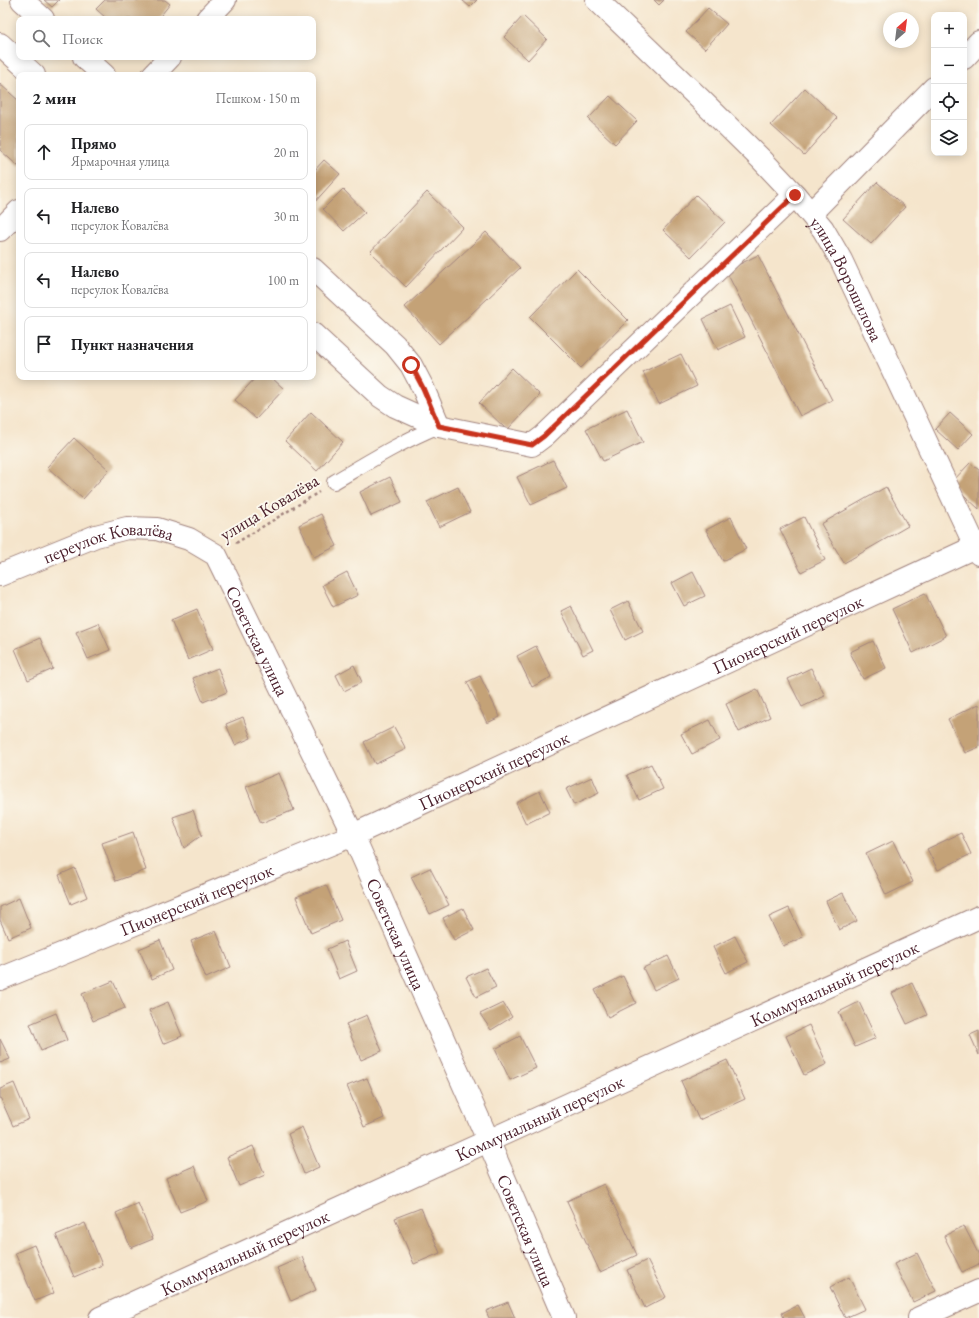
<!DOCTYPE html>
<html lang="ru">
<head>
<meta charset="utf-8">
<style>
	body { margin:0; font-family:"EB Garamond",serif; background:#f2f2f2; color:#202124 }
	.controls { position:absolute; right:12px; top:12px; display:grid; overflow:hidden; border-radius:8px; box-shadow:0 2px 10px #0003 }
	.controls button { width:36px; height:36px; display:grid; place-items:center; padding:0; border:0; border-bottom:1px solid #e0e0e0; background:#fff; color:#202124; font:20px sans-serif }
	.compass { position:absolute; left:883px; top:12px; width:36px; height:36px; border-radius:50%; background:#fff; box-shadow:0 2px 10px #0003; rotate:28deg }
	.stop { position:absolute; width:12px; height:12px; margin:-9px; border:3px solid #c8321e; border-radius:50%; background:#fff }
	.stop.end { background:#c8321e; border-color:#fff; box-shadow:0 1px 4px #0008 }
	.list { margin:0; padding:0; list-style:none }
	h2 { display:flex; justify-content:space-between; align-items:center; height:52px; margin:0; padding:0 16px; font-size:17px }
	h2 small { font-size:13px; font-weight:400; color:#757577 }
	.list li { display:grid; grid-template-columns:26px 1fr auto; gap:12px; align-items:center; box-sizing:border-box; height:56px; margin:0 8px 8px; padding:0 8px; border:1px solid #e0e0e0; border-radius:8px }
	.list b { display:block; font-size:15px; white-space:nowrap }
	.list p { margin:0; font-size:13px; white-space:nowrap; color:#757577 }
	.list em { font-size:13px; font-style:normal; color:#757577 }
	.icon { flex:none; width:22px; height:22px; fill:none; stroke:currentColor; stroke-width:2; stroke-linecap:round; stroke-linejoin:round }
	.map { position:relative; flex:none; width:979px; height:1318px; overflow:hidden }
	.search { position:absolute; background:#fff; box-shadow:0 2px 10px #0003; left:16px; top:16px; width:300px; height:44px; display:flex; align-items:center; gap:10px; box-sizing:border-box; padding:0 14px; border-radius:8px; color:#757577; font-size:15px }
	.panel { position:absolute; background:#fff; box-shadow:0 2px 10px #0003; left:16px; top:72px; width:300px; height:308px; border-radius:8px }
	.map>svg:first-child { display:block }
	.building { fill:#c4a277 }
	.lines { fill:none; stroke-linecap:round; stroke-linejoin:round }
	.lane-casing { stroke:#a0827c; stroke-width:16 }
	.street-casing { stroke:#a0827c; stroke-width:24 }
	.secondary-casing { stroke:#a0827c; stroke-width:24 }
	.path { stroke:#a0827c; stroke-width:2.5; stroke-dasharray:3 3; stroke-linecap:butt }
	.lane { stroke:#fff; stroke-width:14 }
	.street { stroke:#fff; stroke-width:22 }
	.secondary { stroke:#fff; stroke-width:22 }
	.route { stroke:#c8321e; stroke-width:5 }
	.labels { text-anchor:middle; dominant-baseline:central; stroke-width:4; stroke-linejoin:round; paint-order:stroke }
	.street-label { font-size:18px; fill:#4a1f2b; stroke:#fbf7ec }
</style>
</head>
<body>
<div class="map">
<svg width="979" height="1318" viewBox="0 0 979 1318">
	<rect width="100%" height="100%" fill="#fbf7ec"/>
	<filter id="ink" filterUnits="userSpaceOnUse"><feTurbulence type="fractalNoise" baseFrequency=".025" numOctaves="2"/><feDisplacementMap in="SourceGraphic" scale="8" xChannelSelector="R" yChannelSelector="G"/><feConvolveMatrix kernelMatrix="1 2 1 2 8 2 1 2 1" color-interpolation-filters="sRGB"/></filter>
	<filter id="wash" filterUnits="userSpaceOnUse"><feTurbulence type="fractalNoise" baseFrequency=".012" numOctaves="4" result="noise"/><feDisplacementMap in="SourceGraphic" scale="16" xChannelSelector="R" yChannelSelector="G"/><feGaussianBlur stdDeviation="0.9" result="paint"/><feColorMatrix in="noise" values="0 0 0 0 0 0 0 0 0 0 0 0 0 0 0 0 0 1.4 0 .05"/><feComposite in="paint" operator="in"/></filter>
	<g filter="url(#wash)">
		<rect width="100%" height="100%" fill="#f5e5cc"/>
		<g id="blocks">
			<g class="building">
				<path d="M 44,0 L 59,0 L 52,7 Z"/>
				<path d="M 105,0 L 165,0 L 170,4 L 158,19 L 107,19 L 96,9 Z"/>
				<path d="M 462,0 L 477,0 L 470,7 Z"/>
				<path d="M 654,0 L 664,0 L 659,5 Z"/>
				<path d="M 708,8 L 727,24 L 705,49 L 686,32 Z"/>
				<path d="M 523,16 L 547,39 L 528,60 L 504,37 Z"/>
				<path d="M 0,84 L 19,101 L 19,167 L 0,150 Z"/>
				<path d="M 805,88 L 837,118 L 804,155 L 771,125 Z"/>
				<path d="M 610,96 L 637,121 L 615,144 L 588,119 Z"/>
				<path d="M 324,160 L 340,174 L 313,204 L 313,172 Z"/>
				<path d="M 877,182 L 905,207 L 871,244 L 843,219 Z"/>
				<path d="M 343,189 L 365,212 L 344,231 L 323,209 Z"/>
				<path d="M 427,192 L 463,227 L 406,287 L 370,252 Z"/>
				<path d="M 696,195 L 725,222 L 691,257 L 663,230 Z"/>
				<path d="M 486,232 L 520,268 L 439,344 L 405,307 Z"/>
				<path d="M 758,255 L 832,400 L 800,416 L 726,271 Z"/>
				<path d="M 577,269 L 628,320 L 581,368 L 530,317 Z"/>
				<path d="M 730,306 L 745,337 L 718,350 L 703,319 Z"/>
				<path d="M 681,354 L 697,386 L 659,404 L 643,372 Z"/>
				<path d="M 512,368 L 540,395 L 507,430 L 479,403 Z"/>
				<path d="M 256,377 L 271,377 L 284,389 L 256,419 L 235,400 Z"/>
				<path d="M 627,409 L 643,442 L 603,461 L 586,429 Z"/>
				<path d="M 311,412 L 343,442 L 317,471 L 285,441 Z"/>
				<path d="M 950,413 L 973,434 L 958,450 L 935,429 Z"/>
				<path d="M 74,438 L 109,470 L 83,499 L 47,467 Z"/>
				<path d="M 553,460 L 567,488 L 531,505 L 517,477 Z"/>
				<path d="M 970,463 L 979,470 L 979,509 L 951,483 Z"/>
				<path d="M 390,477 L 402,502 L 371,516 L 360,492 Z"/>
				<path d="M 458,487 L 470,512 L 439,527 L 427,502 Z"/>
				<path d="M 886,487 L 908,526 L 844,563 L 821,524 Z"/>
				<path d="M 321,514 L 337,546 L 314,557 L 299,525 Z"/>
				<path d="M 731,517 L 746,549 L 723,561 L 706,530 Z"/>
				<path d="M 804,517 L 825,560 L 801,572 L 780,529 Z"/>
				<path d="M 347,572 L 358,595 L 333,607 L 322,585 Z"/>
				<path d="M 693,572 L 705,596 L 684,606 L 672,583 Z"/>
				<path d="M 925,593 L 946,636 L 913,653 L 892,609 Z"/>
				<path d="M 628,601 L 643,631 L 625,640 L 610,610 Z"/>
				<path d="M 571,606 L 593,650 L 583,655 L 561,611 Z"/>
				<path d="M 197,609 L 213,649 L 188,660 L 171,620 Z"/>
				<path d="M 98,623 L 110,650 L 88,659 L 76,632 Z"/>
				<path d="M 40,638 L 53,669 L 28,680 L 15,649 Z"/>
				<path d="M 873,641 L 886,668 L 863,679 L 850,652 Z"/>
				<path d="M 536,646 L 551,677 L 532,687 L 517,656 Z"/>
				<path d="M 354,665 L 362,682 L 344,691 L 336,675 Z"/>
				<path d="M 218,668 L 227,692 L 203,702 L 193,678 Z"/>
				<path d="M 811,668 L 825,696 L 802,707 L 788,679 Z"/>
				<path d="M 480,676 L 500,717 L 487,723 L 467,682 Z"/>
				<path d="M 757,689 L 770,717 L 739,732 L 726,704 Z"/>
				<path d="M 979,704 L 979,747 L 965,753 L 948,719 Z"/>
				<path d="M 243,717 L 251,738 L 235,745 L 226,724 Z"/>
				<path d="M 710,720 L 720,740 L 692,754 L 681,734 Z"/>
				<path d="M 394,727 L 406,749 L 375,764 L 364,742 Z"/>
				<path d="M 651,764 L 663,789 L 639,800 L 627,775 Z"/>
				<path d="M 279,773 L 294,810 L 261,823 L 246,787 Z"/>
				<path d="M 592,777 L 599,793 L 574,805 L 566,789 Z"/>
				<path d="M 540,791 L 550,812 L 526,824 L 516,803 Z"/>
				<path d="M 193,810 L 202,835 L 184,848 L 173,817 Z"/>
				<path d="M 133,832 L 146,870 L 116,881 L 102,843 Z"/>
				<path d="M 961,833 L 971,854 L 938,870 L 927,849 Z"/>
				<path d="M 893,841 L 913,882 L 886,895 L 866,854 Z"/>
				<path d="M 75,868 L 87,897 L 71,904 L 59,875 Z"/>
				<path d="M 430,868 L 449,905 L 430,914 L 411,877 Z"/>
				<path d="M 326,885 L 341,920 L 311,933 L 296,897 Z"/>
				<path d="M 843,893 L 857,921 L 839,930 L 826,901 Z"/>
				<path d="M 19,898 L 31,928 L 8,938 L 0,920 L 0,907 Z"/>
				<path d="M 463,908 L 474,930 L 454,940 L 443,918 Z"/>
				<path d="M 789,908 L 803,937 L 783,946 L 769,917 Z"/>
				<path d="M 216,931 L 231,967 L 206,978 L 191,941 Z"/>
				<path d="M 735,936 L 748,962 L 726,973 L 713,947 Z"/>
				<path d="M 160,940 L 172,970 L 152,979 L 139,949 Z"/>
				<path d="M 345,941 L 357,971 L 339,979 L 327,949 Z"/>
				<path d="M 668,956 L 679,978 L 654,990 L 643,968 Z"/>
				<path d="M 486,968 L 496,987 L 476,997 L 466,977 Z"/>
				<path d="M 623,976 L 636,1003 L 608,1017 L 595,990 Z"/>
				<path d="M 113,981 L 125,1008 L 93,1021 L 82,994 Z"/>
				<path d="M 912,983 L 927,1015 L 907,1024 L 892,993 Z"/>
				<path d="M 168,1002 L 182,1036 L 163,1044 L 149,1010 Z"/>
				<path d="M 859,1002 L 876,1038 L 855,1047 L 839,1012 Z"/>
				<path d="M 503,1003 L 512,1017 L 491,1030 L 480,1014 Z"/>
				<path d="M 56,1013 L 67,1040 L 41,1051 L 30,1024 Z"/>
				<path d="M 367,1015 L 382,1051 L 361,1060 L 346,1024 Z"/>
				<path d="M 809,1025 L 827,1064 L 804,1075 L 786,1036 Z"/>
				<path d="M 979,1031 L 979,1055 L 970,1035 Z"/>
				<path d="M 520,1036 L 536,1068 L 510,1080 L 495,1049 Z"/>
				<path d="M 0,1039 L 10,1059 L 0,1063 Z"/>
				<path d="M 727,1060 L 745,1099 L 699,1120 L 681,1081 Z"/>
				<path d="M 367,1078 L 384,1118 L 364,1127 L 347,1086 Z"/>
				<path d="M 14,1083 L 29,1119 L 13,1126 L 0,1097 L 0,1089 Z"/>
				<path d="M 302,1127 L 319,1167 L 304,1174 L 288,1134 Z"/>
				<path d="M 253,1146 L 265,1175 L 239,1186 L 227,1157 Z"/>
				<path d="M 194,1166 L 208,1201 L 180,1212 L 166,1178 Z"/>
				<path d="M 604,1184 L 637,1255 L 600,1272 L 567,1201 Z"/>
				<path d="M 138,1203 L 153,1239 L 131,1248 L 116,1213 Z"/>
				<path d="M 421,1208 L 440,1253 L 414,1264 L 395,1218 Z"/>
				<path d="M 85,1223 L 102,1265 L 74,1277 L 56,1235 Z"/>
				<path d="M 964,1226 L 979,1255 L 979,1264 L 962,1272 L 944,1236 Z"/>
				<path d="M 34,1245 L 54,1293 L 35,1301 L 15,1253 Z"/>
				<path d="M 917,1253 L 936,1291 L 913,1302 L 894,1264 Z"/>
				<path d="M 302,1257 L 316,1290 L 291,1301 L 277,1268 Z"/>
				<path d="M 647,1260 L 666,1297 L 645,1308 L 627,1270 Z"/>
				<path d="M 849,1277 L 865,1309 L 845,1318 L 830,1287 Z"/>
				<path d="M 508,1302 L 515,1318 L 489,1318 L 486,1311 Z"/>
				<path d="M 798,1305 L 805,1318 L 784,1318 L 782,1313 Z"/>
			</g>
		</g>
	</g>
	<g filter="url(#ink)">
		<use href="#blocks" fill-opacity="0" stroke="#a0827c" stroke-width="1"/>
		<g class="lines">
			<defs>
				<path id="lane" d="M 334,482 C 370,461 400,442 439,426"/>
				<g id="street">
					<path d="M 22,0 L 43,19"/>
					<path d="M 207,19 L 225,0"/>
					<path d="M 0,44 L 34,75"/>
					<path d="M 84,57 L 104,75"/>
					<path d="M 964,58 L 979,42"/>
					<path d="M 153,75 L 170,57"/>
					<path d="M 811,213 L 934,88"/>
					<path d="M 0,230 L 19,211"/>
					<path d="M 313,269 L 395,345 L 411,365 L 423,388 L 439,426"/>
					<path d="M 313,334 L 380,396 L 395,406 L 439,426 L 532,445 L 544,436 L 795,195"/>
					<path id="s1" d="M 0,575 L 96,536 L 127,528 L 157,529 L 189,539 L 216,555 L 353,835 L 488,1140 L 564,1318"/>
					<path id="s2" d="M 0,979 L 353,835 L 979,545"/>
					<path id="s3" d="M 100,1318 L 979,917"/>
					<path d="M 919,1318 L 979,1291"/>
				</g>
				<g id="secondary">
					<path id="s4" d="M 597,0 L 701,100 L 762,160 L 795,195 L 823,229 L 841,260 L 979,554"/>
				</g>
			</defs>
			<use href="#lane" class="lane-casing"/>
			<use href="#street" class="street-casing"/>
			<use href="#secondary" class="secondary-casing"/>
			<path class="path" d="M 236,543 L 319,492"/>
			<use href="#lane" class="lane"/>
			<use href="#street" class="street"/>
			<use href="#secondary" class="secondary"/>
		</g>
	</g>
	<g class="lines" filter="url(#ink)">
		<path class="route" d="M 411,365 L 423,388 L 439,426 L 532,445 L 544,436 L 795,195"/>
	</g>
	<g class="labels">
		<g class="street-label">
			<text stroke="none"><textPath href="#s4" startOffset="377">улица Ворошилова</textPath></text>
			<text transform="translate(269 507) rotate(-31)">улица Ковалёва</text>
			<text stroke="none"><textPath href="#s1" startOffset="115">переулок Ковалёва</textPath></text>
			<text stroke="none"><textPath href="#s2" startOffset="860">Пионерский переулок</textPath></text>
			<text stroke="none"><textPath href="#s1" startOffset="326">Советская улица</textPath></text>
			<text stroke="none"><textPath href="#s2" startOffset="536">Пионерский переулок</textPath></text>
			<text stroke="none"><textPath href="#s2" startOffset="212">Пионерский переулок</textPath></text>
			<text stroke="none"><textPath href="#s1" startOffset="650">Советская улица</textPath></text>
			<text stroke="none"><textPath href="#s3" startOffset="807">Коммунальный переулок</textPath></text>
			<text stroke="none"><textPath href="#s3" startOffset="483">Коммунальный переулок</textPath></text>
			<text stroke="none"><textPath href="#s1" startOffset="974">Советская улица</textPath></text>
			<text stroke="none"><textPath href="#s3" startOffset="159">Коммунальный переулок</textPath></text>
		</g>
	</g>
</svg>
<div class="controls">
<button>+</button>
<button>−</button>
<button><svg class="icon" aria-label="locate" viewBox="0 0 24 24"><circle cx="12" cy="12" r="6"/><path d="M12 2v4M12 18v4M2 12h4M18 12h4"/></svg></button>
<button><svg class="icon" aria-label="layers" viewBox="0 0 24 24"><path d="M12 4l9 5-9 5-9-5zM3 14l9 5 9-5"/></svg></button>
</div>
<svg class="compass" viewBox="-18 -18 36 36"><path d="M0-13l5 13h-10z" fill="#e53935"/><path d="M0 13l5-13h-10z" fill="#757577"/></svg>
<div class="stop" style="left:411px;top:365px"></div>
<div class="stop end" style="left:795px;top:195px"></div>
<div class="search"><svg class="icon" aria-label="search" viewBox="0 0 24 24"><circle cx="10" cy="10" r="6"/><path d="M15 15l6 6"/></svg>Поиск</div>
<section class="panel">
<h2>2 мин<small>Пешком · 150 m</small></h2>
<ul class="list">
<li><svg class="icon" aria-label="ahead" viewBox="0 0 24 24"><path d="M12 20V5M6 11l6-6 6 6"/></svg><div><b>Прямо</b><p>Ярмарочная улица</p></div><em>20 m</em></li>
<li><svg class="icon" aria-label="left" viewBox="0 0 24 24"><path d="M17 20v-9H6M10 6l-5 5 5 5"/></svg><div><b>Налево</b><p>переулок Ковалёва</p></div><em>30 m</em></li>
<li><svg class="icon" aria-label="left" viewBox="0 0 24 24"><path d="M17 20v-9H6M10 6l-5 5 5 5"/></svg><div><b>Налево</b><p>переулок Ковалёва</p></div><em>100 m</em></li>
<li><svg class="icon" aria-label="arrive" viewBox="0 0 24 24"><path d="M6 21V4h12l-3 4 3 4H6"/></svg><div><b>Пункт назначения</b></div></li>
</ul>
</section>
</div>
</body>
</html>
